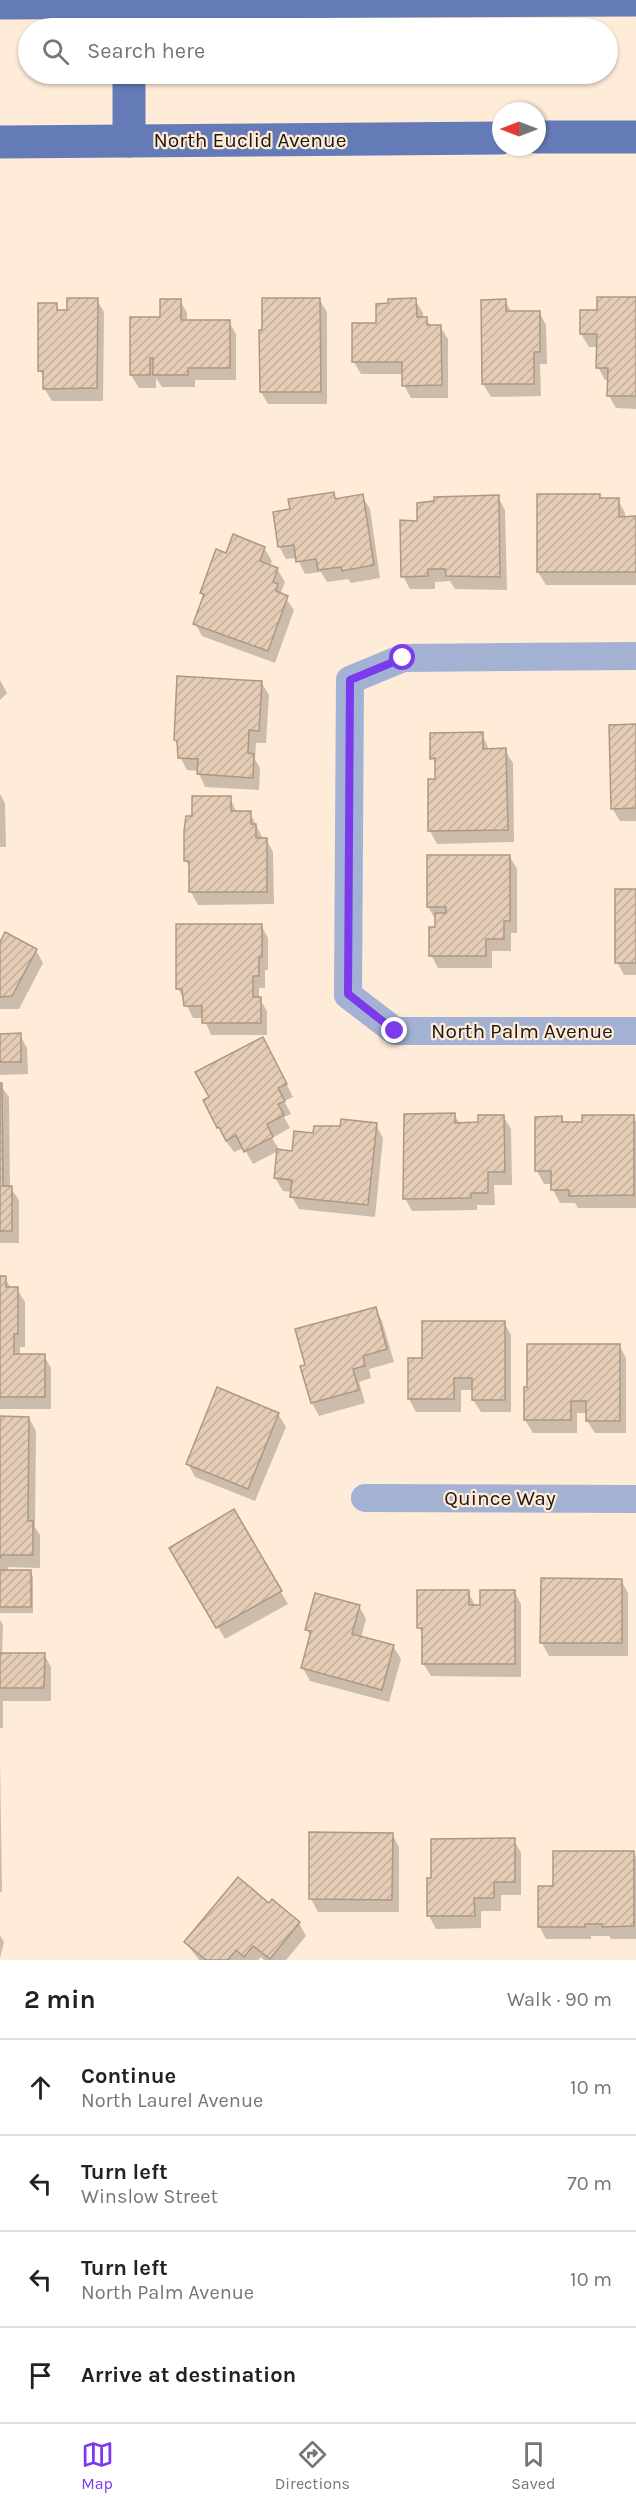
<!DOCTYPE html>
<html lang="en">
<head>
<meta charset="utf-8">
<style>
	body { margin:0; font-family:Karla,sans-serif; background:#f2f2f2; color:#222 }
	.compass { position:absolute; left:492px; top:102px; width:54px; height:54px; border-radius:50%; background:#fff; box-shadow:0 2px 4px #0004; rotate:270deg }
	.stop { position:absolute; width:18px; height:18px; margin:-14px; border:4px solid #7c3aed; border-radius:50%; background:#fff }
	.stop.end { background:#7c3aed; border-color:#fff; box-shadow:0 2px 6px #0008 }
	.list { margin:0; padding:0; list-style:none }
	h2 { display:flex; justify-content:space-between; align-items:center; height:78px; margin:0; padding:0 24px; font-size:26px }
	h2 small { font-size:20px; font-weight:400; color:#767676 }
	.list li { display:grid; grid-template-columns:39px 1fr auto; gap:18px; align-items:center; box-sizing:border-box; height:96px; padding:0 24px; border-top:2px solid #e0e0e0 }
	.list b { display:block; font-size:22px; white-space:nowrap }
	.list p { margin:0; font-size:20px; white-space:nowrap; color:#767676 }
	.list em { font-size:20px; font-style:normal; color:#767676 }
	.icon { flex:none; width:33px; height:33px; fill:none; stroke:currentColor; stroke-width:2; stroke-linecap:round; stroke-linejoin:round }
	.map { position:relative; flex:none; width:636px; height:1960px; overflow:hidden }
	.search { position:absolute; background:#fff; box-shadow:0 2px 4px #0004; left:18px; right:18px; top:18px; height:66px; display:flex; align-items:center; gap:15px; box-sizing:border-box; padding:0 21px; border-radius:33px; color:#767676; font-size:22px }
	.sheet { height:462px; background:#fff }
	nav { display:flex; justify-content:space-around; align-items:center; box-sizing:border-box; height:84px; border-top:2px solid #e0e0e0; background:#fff; font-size:16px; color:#767676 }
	nav a { display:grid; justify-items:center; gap:3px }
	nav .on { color:#7c3aed }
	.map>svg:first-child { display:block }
	.shadow { fill:#0003 }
	.building { fill:url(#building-hatch); stroke:#ae9882; stroke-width:1.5 }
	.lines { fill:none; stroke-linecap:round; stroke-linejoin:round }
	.street { stroke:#a3b1d3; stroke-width:28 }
	.primary { stroke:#647bb8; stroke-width:33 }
	.route { stroke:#7c3aed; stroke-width:8 }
	.labels { text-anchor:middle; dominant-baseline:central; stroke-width:4.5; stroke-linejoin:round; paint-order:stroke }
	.street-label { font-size:21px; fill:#211810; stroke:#feebd8 }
</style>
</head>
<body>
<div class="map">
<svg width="636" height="1960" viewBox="0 0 636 1960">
	<defs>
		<pattern id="building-hatch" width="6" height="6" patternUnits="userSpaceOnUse" patternTransform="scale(1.5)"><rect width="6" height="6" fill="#e4ccb5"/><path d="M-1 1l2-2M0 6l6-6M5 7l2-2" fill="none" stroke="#c3ae9b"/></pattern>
	</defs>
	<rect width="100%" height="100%" fill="#feebd8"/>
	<g class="shadow">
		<path d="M 319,299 L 327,312 L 327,404 L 268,404 L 261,392 Z"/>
		<path d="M 636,299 L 636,409 L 616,408 L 609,396 L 609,380 L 605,380 L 598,367 L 598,347 L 589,347 L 581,334 Z"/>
		<path d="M 97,300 L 104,312 L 103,401 L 52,401 L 44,388 L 44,378 L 40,370 L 56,304 L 60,312 L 69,312 Z"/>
		<path d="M 180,300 L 187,313 L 187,322 L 229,322 L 236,334 L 236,380 L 195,380 L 195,387 L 162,387 L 156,378 L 156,388 L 139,388 L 131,375 L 161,319 Z"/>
		<path d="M 415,300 L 423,313 L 423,319 L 426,319 L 431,326 L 440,326 L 448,339 L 448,398 L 411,398 L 404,385 L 404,374 L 361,374 L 354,362 L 390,305 Z"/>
		<path d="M 482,301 L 505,301 L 512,313 L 539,312 L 546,325 L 547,364 L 540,364 L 541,396 L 491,397 L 483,384 Z"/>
		<path d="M 333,494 L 337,500 L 362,496 L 370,509 L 380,578 L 351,583 L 348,579 L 327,582 L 321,572 L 305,574 L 297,558 L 286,559 L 279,546 Z"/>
		<path d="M 599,496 L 602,500 L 618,500 L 625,513 L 625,518 L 636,519 L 636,585 L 546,585 L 538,572 Z"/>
		<path d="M 498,497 L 505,510 L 507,590 L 455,589 L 450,581 L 435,582 L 435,589 L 410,589 L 403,576 L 418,522 Z"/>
		<path d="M 264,548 L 272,561 L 270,566 L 277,569 L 285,582 L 281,592 L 294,610 L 275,663 L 202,636 L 195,623 L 205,598 L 201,593 Z"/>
		<path d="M 0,680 L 7,693 L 0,700 Z"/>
		<path d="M 261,682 L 269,695 L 266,743 L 256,743 L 255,759 L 260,768 L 259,790 L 205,787 L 198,771 L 187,770 L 180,757 L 179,747 L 175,740 Z"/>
		<path d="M 636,725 L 636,821 L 620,821 L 612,808 Z"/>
		<path d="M 482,733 L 489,750 L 505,750 L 513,763 L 514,842 L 437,844 L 430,831 L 437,781 L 437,766 L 432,758 Z"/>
		<path d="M 0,794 L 5,803 L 6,847 L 0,847 Z"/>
		<path d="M 230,798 L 237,813 L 250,813 L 263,839 L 266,839 L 273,852 L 274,904 L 198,905 L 191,892 L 191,869 L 186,861 L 193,817 Z"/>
		<path d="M 510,857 L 517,869 L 517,933 L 511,933 L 511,951 L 492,951 L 492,968 L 438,968 L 431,955 L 437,929 L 436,920 L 428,907 Z"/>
		<path d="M 636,890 L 636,975 L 624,975 L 617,962 Z"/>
		<path d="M 261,925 L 268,938 L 268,970 L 265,970 L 265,988 L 259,988 L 259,998 L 267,1011 L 267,1035 L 211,1035 L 204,1018 L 193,1018 L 178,988 Z"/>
		<path d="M 0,945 L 36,950 L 43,963 L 19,1009 L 0,1009 Z"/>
		<path d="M 0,1035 L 20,1035 L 27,1048 L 28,1074 L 0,1075 Z"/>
		<path d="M 270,1052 L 293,1097 L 284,1101 L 291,1114 L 284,1117 L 290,1128 L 272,1138 L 280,1151 L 293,1152 L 376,1125 L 383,1138 L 375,1217 L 299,1209 L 292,1197 L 292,1192 L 283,1191 L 275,1178 L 278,1151 L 253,1164 L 244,1148 L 234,1152 L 225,1140 L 218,1127 Z"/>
		<path d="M 0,1085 L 9,1097 L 10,1187 L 19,1200 L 19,1243 L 0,1243 Z"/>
		<path d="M 454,1114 L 460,1124 L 479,1124 L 503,1116 L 511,1129 L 512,1185 L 494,1185 L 495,1205 L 477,1205 L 477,1210 L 412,1211 L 405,1198 Z"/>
		<path d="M 633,1116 L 636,1122 L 636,1208 L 578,1208 L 575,1203 L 560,1203 L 553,1190 L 553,1184 L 544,1184 L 537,1171 L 536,1118 L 562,1118 L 565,1124 L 584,1124 Z"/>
		<path d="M 0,1278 L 5,1278 L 11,1289 L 17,1289 L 25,1302 L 25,1347 L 20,1347 L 20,1356 L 44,1356 L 51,1368 L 51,1409 L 0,1409 Z"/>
		<path d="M 375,1309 L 382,1321 L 394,1362 L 369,1369 L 371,1378 L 359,1382 L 365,1403 L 319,1416 L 312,1403 L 302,1367 Z"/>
		<path d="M 504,1322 L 511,1335 L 511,1412 L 481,1412 L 473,1400 L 473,1390 L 461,1390 L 461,1412 L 416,1412 L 409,1399 L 409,1360 L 424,1360 Z"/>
		<path d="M 619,1345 L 626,1358 L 626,1433 L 595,1433 L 587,1421 L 587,1413 L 577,1413 L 577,1433 L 533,1433 L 525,1420 Z"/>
		<path d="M 278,1414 L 286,1427 L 255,1501 L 195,1477 L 188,1464 Z"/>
		<path d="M 0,1418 L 29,1418 L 36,1431 L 35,1527 L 40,1535 L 40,1568 L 8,1567 L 8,1571 L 30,1571 L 33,1577 L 33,1613 L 0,1613 Z"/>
		<path d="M 233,1511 L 288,1604 L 225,1639 L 171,1548 Z"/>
		<path d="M 542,1580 L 621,1580 L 628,1593 L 628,1656 L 549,1656 L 542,1643 Z"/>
		<path d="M 514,1591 L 521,1604 L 521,1677 L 431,1676 L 423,1663 L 423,1635 L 419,1627 L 468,1592 L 476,1607 L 481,1607 Z"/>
		<path d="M 359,1606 L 366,1619 L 361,1638 L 393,1646 L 401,1659 L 389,1702 L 310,1681 L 303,1668 L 311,1637 L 307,1630 Z"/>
		<path d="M 0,1620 L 3,1625 L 2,1654 L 44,1654 L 51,1667 L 51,1701 L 3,1701 L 3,1728 L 0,1728 Z"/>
		<path d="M 0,1758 L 2,1892 L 0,1892 Z"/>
		<path d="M 392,1834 L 399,1847 L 399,1912 L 318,1912 L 311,1899 Z"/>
		<path d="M 514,1840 L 521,1853 L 521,1895 L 501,1895 L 501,1911 L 481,1911 L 481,1928 L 436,1929 L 429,1916 L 428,1879 L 432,1879 Z"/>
		<path d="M 633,1852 L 636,1857 L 636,1939 L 611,1939 L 609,1936 L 591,1936 L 591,1939 L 546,1939 L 539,1926 L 555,1887 Z"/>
		<path d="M 269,1905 L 299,1923 L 306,1936 L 286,1960 L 264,1960 L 261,1957 L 258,1960 L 199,1960 L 186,1943 Z"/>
		<path d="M 0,1935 L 4,1942 L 0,1958 Z"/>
	</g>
	<g class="building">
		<path d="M 597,297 L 636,297 L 636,396 L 607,396 L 608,368 L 596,368 L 597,334 L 580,334 L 580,310 L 597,310 Z"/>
		<path d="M 67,298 L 98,298 L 97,388 L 43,389 L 43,371 L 38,371 L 38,303 L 57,303 L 57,310 L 67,310 Z"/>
		<path d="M 262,298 L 320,298 L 321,392 L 260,392 L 259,330 L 262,330 Z"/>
		<path d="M 416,298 L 417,317 L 427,317 L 427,325 L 441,325 L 442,385 L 402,386 L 402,362 L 352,362 L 352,323 L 376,323 L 376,304 L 388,303 L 388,299 Z"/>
		<path d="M 160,299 L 181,299 L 181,320 L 230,320 L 230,368 L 188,368 L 188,375 L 153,375 L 153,358 L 150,358 L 150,375 L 130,375 L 130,317 L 160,317 Z"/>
		<path d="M 506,299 L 506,311 L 540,311 L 540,352 L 534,352 L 534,384 L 482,384 L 481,300 Z"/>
		<path d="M 334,492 L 335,499 L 363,494 L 374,565 L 342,571 L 341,567 L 318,570 L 316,559 L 296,562 L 294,545 L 278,547 L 273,512 L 290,509 L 288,499 Z"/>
		<path d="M 537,494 L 600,494 L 600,498 L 619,498 L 619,517 L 636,516 L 636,572 L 537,572 Z"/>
		<path d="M 499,495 L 500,577 L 446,576 L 445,569 L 428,569 L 428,576 L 401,577 L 400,520 L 417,521 L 417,503 L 434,501 L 434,497 Z"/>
		<path d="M 233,534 L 265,547 L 260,561 L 278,568 L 273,582 L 278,584 L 276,591 L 288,596 L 268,651 L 193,624 L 204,594 L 200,593 L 216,549 L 226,553 Z"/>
		<path d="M 177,676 L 262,681 L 259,731 L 249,730 L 248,753 L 254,754 L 253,778 L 197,774 L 198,759 L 178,758 L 177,741 L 174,740 Z"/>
		<path d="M 636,724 L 636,808 L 611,809 L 609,725 Z"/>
		<path d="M 483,732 L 483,749 L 506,748 L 508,830 L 428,831 L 428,779 L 435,779 L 435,758 L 430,759 L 430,733 Z"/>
		<path d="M 192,796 L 231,796 L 231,811 L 251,811 L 251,824 L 256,824 L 256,838 L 267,838 L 267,892 L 189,892 L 189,861 L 184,861 L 184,831 L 186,816 L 192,816 Z"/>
		<path d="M 427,855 L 510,855 L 510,921 L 504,921 L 504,939 L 486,939 L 486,956 L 429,956 L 429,927 L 435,927 L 435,913 L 446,913 L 446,907 L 427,907 Z"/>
		<rect x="615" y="889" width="21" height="74"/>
		<path d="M 176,924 L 262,924 L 262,957 L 259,957 L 259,976 L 253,976 L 253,997 L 261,997 L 261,1023 L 202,1023 L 202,1006 L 184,1006 L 182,989 L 176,989 Z"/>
		<path d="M 5,932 L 37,949 L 12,996 L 0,997 L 0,942 Z"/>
		<path d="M 21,1033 L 21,1062 L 0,1062 L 0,1034 Z"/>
		<path d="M 263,1037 L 287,1084 L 278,1088 L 285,1101 L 278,1104 L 284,1115 L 267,1124 L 273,1137 L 244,1152 L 236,1135 L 226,1141 L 219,1127 L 217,1128 L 203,1100 L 209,1097 L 195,1072 Z"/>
		<path d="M 0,1083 L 2,1083 L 3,1186 L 12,1186 L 12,1231 L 0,1231 Z"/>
		<path d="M 455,1113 L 455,1123 L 478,1122 L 478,1115 L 504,1115 L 505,1172 L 488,1172 L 488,1193 L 471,1193 L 471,1198 L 403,1199 L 404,1114 Z"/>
		<path d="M 582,1115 L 634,1115 L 634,1195 L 569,1196 L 569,1190 L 551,1190 L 551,1171 L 535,1171 L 535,1117 L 562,1116 L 562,1122 L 582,1122 Z"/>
		<path d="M 341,1119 L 377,1123 L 368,1205 L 290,1197 L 292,1180 L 274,1178 L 277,1149 L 292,1151 L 294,1131 L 313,1133 L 314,1126 L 340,1126 Z"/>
		<path d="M 0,1276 L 6,1276 L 6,1287 L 18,1287 L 18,1334 L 14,1334 L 14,1354 L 45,1354 L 45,1397 L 0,1397 Z"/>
		<path d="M 376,1307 L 387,1349 L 363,1356 L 365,1366 L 353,1369 L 359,1390 L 311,1403 L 300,1366 L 305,1365 L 295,1329 Z"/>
		<path d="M 422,1321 L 505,1321 L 505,1400 L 472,1400 L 472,1378 L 454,1378 L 454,1399 L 408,1399 L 408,1358 L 422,1358 Z"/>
		<path d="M 527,1344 L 620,1344 L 620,1421 L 586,1421 L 586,1401 L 571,1401 L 571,1420 L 524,1420 L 524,1387 L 527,1387 Z"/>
		<path d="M 217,1387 L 279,1413 L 248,1489 L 186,1464 Z"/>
		<path d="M 0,1416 L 29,1417 L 28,1521 L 33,1521 L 33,1555 L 2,1555 L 0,1558 Z"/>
		<path d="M 234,1509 L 282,1591 L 216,1628 L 169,1548 Z"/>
		<rect x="0" y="1570" width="31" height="37"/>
		<path d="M 541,1578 L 622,1579 L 622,1643 L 540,1643 Z"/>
		<path d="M 417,1590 L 469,1590 L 469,1605 L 480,1605 L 480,1590 L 515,1590 L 515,1664 L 422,1664 L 422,1628 L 417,1628 Z"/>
		<path d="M 315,1593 L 360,1605 L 352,1634 L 394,1645 L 382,1690 L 301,1668 L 311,1631 L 305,1630 Z"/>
		<path d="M 0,1653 L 45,1653 L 44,1688 L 0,1688 Z"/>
		<path d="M 309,1832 L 393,1833 L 392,1900 L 309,1899 Z"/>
		<path d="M 515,1838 L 515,1882 L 494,1882 L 494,1898 L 474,1898 L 475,1916 L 427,1916 L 427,1878 L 431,1878 L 431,1839 Z"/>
		<path d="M 553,1851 L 634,1851 L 634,1926 L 602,1927 L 602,1924 L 585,1924 L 585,1927 L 538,1927 L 538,1886 L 553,1886 Z"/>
		<path d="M 238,1877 L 269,1903 L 272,1899 L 300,1922 L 270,1959 L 253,1946 L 244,1957 L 236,1950 L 228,1960 L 206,1960 L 184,1942 Z"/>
	</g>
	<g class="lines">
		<g class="street">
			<path d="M 636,656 L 403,658 L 350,680 L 348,995 L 395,1031 L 636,1031"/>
			<path d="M 365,1498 L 636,1499"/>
		</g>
		<g class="primary">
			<path d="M 0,3 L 636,0"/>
			<path d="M 129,74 L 129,141"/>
			<path d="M 537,137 L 636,137"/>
			<path d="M 0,142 L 501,138"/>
		</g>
	</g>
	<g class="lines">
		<path class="route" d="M 395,1031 L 348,994 L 350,680 L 403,658"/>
	</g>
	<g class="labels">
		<g class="street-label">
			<text x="250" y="140">North Euclid Avenue</text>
			<text x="522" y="1031">North Palm Avenue</text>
			<text x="500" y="1498">Quince Way</text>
		</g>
	</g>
</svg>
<svg class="compass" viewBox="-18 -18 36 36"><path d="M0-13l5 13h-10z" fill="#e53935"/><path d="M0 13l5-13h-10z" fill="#767676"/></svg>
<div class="stop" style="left:403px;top:658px"></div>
<div class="stop end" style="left:395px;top:1031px"></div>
<div class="search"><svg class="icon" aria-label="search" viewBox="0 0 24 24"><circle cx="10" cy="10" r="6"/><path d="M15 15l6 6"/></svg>Search here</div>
</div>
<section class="sheet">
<h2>2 min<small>Walk · 90 m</small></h2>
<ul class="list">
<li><svg class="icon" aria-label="ahead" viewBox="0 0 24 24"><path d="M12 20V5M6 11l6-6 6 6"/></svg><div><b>Continue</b><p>North Laurel Avenue</p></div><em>10 m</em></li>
<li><svg class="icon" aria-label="left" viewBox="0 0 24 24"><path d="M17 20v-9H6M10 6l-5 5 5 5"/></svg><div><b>Turn left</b><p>Winslow Street</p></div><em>70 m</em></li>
<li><svg class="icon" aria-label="left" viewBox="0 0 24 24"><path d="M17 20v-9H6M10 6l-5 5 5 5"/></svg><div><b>Turn left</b><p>North Palm Avenue</p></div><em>10 m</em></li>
<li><svg class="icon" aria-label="arrive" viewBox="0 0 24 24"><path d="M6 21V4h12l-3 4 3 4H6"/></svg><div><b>Arrive at destination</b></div></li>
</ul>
</section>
<nav>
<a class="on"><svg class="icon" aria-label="map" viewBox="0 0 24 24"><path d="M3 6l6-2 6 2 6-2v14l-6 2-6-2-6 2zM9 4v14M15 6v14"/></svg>Map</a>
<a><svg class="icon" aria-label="directions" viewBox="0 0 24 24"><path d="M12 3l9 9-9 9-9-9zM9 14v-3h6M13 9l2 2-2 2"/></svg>Directions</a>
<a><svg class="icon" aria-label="saved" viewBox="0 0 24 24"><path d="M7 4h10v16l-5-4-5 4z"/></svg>Saved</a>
</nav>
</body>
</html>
